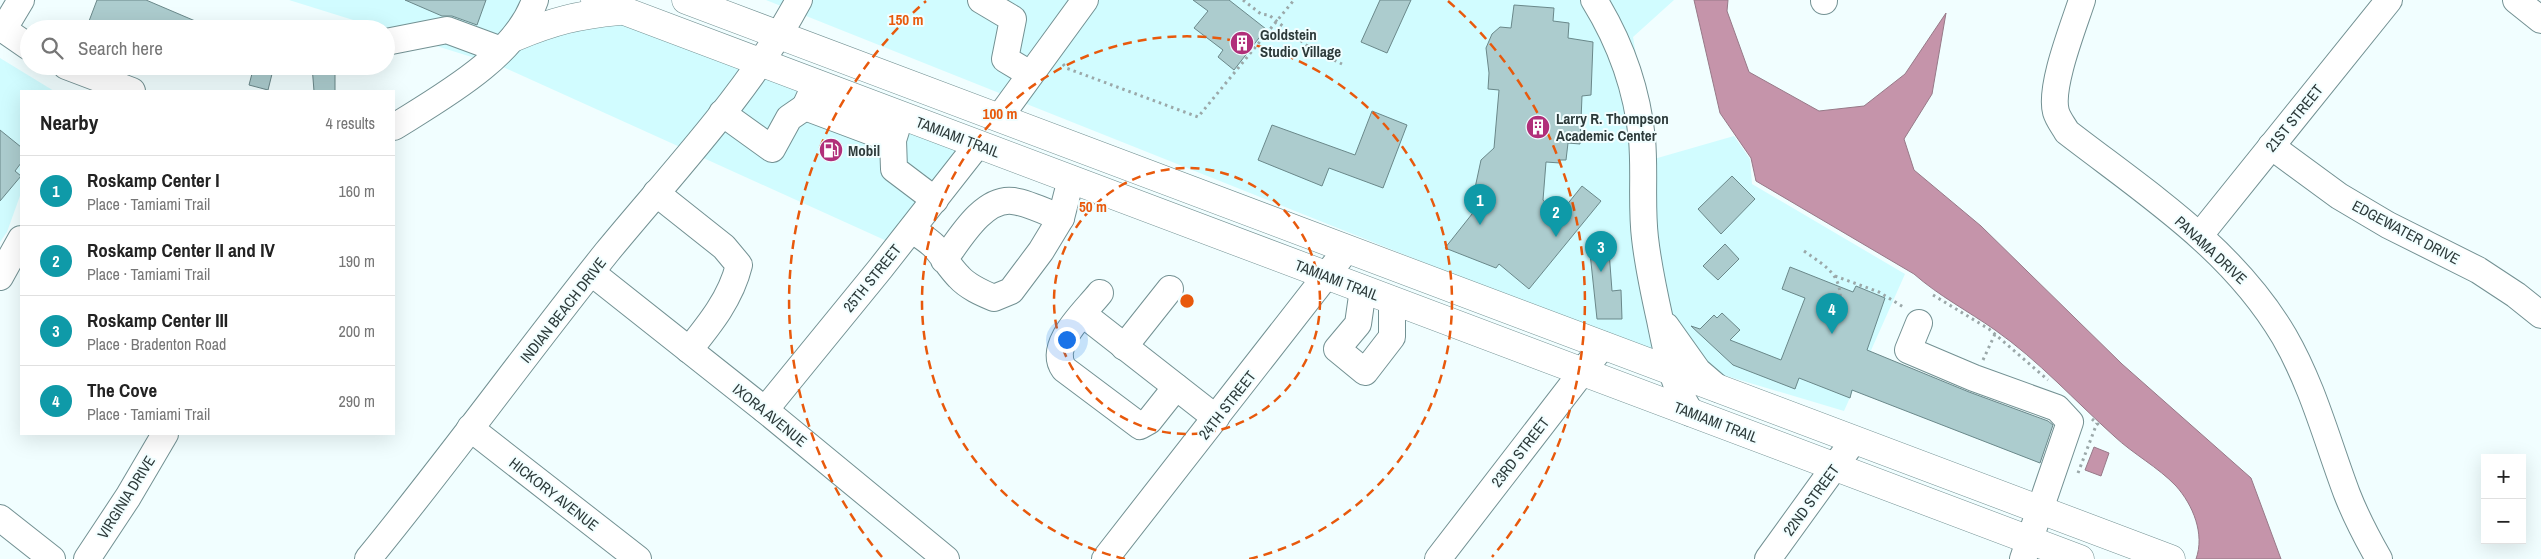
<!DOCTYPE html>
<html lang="en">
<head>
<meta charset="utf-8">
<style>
	body { margin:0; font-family:"Archivo Narrow",sans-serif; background:#f2f2f2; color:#222 }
	.controls { position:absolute; right:15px; bottom:15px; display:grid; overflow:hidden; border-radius:0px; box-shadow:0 5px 20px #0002 }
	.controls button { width:45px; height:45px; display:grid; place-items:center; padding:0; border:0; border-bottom:1px solid #e0e0e0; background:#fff; color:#222; font:25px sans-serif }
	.you { position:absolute; left:1066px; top:339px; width:18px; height:18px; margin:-12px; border:4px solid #fff; border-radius:50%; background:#1a73e8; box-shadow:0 0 0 8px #1a73e833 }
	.badge { display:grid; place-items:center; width:32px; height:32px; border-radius:50%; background:#b12f7a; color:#fff; font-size:16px; font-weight:700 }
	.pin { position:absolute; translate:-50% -41px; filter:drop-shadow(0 1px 2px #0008) }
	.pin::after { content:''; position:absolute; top:26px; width:18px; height:15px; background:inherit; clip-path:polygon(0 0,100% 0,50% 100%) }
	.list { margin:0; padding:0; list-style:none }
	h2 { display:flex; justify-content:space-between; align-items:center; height:65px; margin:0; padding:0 20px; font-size:21px }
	h2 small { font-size:16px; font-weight:400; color:#767676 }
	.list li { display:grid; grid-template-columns:32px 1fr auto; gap:15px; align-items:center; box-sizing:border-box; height:70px; padding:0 20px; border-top:1px solid #e0e0e0 }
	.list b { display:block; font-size:19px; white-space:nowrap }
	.list p { margin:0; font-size:16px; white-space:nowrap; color:#767676 }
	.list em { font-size:16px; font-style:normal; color:#767676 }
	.icon { flex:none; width:28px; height:28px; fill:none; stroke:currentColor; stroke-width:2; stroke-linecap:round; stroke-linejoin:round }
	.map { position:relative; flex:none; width:2541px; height:559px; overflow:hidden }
	.search { position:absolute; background:#fff; box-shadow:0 5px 20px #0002; left:20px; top:20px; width:375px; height:55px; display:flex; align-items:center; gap:12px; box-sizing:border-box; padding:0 18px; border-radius:28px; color:#767676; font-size:19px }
	.panel { position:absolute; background:#fff; box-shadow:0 5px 20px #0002; left:20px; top:90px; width:375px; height:345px; border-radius:0px }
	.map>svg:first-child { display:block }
	.built { fill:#d1fcff }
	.water { fill:#c594aa; stroke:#977988 }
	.building { fill:#acccce; stroke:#6a888a }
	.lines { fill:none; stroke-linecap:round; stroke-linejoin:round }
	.minor-casing { stroke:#739193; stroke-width:28 }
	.major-casing { stroke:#739193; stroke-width:29 }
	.path { stroke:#9ba8a9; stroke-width:3; stroke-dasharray:2.5 4; stroke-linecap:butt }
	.minor { stroke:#fff; stroke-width:26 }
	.major { stroke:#fff; stroke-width:28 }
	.ring { fill:none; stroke:#e8590c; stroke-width:2.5; stroke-dasharray:9 6 }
	.labels { text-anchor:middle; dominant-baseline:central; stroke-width:4; stroke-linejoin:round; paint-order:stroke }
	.poi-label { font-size:15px; font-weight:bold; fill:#2d3a3a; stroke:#f1feff; text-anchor:start }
	.street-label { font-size:15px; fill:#2d3a3a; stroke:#f1feff }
	.centre { fill:#e8590c; stroke:#f1feff; stroke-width:2.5 }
	.ring-label { font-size:15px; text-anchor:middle; font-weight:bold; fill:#e8590c; stroke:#f1feff; stroke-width:4; stroke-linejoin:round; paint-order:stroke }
</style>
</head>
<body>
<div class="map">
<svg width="2541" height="559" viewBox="0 0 2541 559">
	<rect width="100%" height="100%" fill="#f1feff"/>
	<!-- built -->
	<g class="built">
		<path d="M289,0h235l-16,29 -33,29z"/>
		<path d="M766,0h908l-41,37 21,122 80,-23 16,23 2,25 153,90 -61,137 -188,-56z"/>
		<path d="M622,21l122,45 -64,81 -177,-80 14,-18 43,-19z"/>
		<path d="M0,58l54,33h-33v102l-14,39 -7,10z"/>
		<path d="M763,74l199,74 -73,94 -190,-86z"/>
	</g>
	<!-- water -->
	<g class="water">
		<path d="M1694,0h34l-1,11 22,61 70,39 45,-5 41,-32 41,-61 -14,81 -28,45 10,31 67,56 141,138 129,114 30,81h-85c9,-25 -3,-54 -20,-73 -18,-19 -43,-32 -62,-50 -39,-35 -76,-76 -119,-106 -27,-19 -56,-34 -81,-56l-158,-93 -5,-23 -31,-45z"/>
		<path d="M2094,447l15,6 -8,23 -16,-6z"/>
	</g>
	<!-- building -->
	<g class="building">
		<path d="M97,0h49l68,29h-79l-21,-8 -3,8h-25z"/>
		<path d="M405,0h81l-9,25 -25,-9h-10z"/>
		<path d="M1193,0h36l37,29 -32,41 -16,-13 5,-7 -29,-22 14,-17z"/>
		<path d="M1380,0h31l-24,53 -26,-11z"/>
		<path d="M1514,5l40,3 -1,13 16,2 -1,15 25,4 -2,53 -9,1 -2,48 -12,-1 -2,17h-6v3l-14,-1 -3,38 14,17 25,-31 19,15 -72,88 -30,-25 -3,4 -51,-20 31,-39 -1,-21 6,-28 13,-12 5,-58 -11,-1 1,-16 -3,-25 6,-14 8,-7 11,1z"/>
		<path d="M254,66h20l-6,24 -19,-5z"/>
		<path d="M312,66h23v25h-21z"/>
		<path d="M1372,111l35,14 -24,63 -54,-20 -7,18 -64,-26 14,-35 83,30z"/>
		<path d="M0,130l21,17v16l-6,8 6,5 -21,25z"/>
		<path d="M1732,176l23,23 -34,35 -23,-25z"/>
		<path d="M1725,244l14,15 -21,21 -15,-14z"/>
		<path d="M1609,251l3,40 9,-1 1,29h-25l-7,-66z"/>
		<path d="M1790,267l63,25 3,-6 29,12 -18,52 102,42 79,29 5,4 -13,38 -188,-73 -2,8 -51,-20 -4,11 -62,-24 -42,-39 9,3 14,-14 3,3 5,-5 18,17 -10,10 51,20 24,-62 -23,-9z"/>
	</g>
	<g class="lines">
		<!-- minor casing -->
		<g class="minor-casing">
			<g id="minor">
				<path d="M981,0l32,19 -8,40 25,15"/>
				<path d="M1594,0c26,42 43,89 48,139 3,33 -1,66 3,99 3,27 9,55 15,82 7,34 12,64 31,93"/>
				<path d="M2082,0c-8,25 -33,87 -26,112 2,7 7,13 11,20 79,61 165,116 217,204 29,50 43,105 63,158 9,23 20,44 32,65"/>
				<path d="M2516,0l25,20"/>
				<path d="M1824,1v-1"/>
				<path d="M0,27l29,20"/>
				<path d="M3,30l18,-30"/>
				<path d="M386,42l61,-12 54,20"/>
				<path d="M66,66l66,25"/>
				<path d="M816,83l-11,24 88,33"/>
				<path d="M722,113l50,36 17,-31 16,-11"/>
				<path d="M999,118l86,-118"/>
				<path d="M898,124l-5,16 1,29 41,31"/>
				<path d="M394,127c48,-30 122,-71 141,-127"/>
				<path d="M2271,146l68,50 49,29 90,45 38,25 25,20"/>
				<path d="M656,193l68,54 15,18c-8,33 -29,59 -50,85"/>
				<path d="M1061,218l10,-39"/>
				<path d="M912,229c7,6 16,11 22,17 9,10 16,22 25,31 9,10 23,16 35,21l17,-7 30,-40 20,-33c-15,-6 -33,-15 -48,-17 -30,-4 -54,39 -69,59"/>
				<path d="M2200,235l189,-235"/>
				<path d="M592,273l173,137 181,149"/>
				<path d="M0,277l21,-38"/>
				<path d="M1363,289l-5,35 -21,25 28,23 27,-35v-37"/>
				<path d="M1100,293c-15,19 -53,52 -36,76l76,57 9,-5 27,-34"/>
				<path d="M1083,314l133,104"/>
				<path d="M1919,323l-11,27 66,28 83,30 13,14 -47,137"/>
				<path d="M1666,326l32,45 21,18"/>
				<path d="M1124,347l46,-58"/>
				<path d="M765,410l115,-141 98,-125"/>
				<path d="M470,428l168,131"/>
				<path d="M0,518l52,41"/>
				<path d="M87,559l41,-62 37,-63"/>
				<path d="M368,559c82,-100 158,-206 239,-307 65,-79 144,-162 192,-252"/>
				<path d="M1105,559l242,-310"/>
				<path d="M1438,559l165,-214"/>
				<path d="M1768,559l86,-119"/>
			</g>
		</g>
		<!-- major casing -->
		<g class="major-casing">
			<g id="major">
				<path d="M595,0l1485,559"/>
				<path d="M686,0l1485,559"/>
				<path d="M515,37c39,-16 62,-22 104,-26"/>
			</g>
		</g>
		<!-- path -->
		<g class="path">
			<path d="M1243,0l18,14 8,1 42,34 31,15"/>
			<path d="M1063,64l3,4 132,49 96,-117"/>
			<path d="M1804,251c24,17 39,24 36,56"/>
			<path d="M1835,276l44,16 26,16"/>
			<path d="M1933,295l56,34 59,51"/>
			<path d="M1983,360l12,-26"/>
			<path d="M2092,419l8,7"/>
			<path d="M2078,473l19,-50"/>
		</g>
		<!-- minor -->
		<use href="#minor" class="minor"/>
		<!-- major -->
		<use href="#major" class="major"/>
	</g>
	<!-- distance rings -->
	<g class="ring">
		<circle cx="1187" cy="301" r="133"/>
		<path d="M1125 559A265 265 0 1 1 1249 559"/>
		<path d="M882 557A398 398 0 0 1 926 1M1448 1A398 398 0 0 1 1492 557"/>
	</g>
	<!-- icons -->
	<defs>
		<g id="building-disc" transform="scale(1.25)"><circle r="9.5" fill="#b12f7a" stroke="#f1feff"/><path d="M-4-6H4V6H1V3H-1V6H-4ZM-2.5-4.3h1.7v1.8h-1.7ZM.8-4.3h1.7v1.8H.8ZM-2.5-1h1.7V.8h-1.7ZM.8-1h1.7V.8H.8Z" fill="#fff"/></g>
		<g id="fuel-disc" transform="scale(1.25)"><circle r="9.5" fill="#b12f7a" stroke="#f1feff"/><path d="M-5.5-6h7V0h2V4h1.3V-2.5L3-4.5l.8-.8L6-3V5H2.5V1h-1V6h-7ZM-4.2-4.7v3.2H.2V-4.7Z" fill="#fff"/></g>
	</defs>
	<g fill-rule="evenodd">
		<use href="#building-disc" x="1242" y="43"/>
		<use href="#building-disc" x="1538" y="127"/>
		<use href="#fuel-disc" x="831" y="150"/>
	</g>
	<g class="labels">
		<!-- poi labels -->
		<g class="poi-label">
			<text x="1260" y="34">Goldstein<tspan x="1260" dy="17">Studio Village</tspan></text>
			<text x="1556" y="118">Larry R. Thompson<tspan x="1556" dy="17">Academic Center</tspan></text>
			<text x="848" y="150">Mobil</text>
		</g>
		<!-- street labels -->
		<g class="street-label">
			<text transform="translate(2294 118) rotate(-51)">21ST STREET</text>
			<text transform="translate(958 137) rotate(21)">TAMIAMI TRAIL</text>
			<text transform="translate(2406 232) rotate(28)">EDGEWATER DRIVE</text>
			<text transform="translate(2211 250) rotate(43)">PANAMA DRIVE</text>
			<text transform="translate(872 278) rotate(-51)">25TH STREET</text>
			<text transform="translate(1337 280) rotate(21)">TAMIAMI TRAIL</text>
			<text transform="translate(563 310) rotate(-52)">INDIAN BEACH DRIVE</text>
			<text transform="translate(1227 405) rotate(-52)">24TH STREET</text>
			<text transform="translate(770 415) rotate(39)">IXORA AVENUE</text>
			<text transform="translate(1716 422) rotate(21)">TAMIAMI TRAIL</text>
			<text transform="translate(1520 452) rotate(-52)">23RD STREET</text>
			<text transform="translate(554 494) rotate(38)">HICKORY AVENUE</text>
			<text transform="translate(126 497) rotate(-58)">VIRGINIA DRIVE</text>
			<text transform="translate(1811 500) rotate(-54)">22ND STREET</text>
		</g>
	</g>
	<circle cx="1187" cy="301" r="8" class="centre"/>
	<g class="ring-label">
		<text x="906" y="25">150 m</text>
		<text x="1000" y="119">100 m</text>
		<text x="1093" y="212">50 m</text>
	</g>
</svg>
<div class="controls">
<button>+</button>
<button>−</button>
</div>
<div class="you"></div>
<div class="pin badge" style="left:1480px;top:225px;background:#0f9aa8">1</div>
<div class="pin badge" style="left:1556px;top:237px;background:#0f9aa8">2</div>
<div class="pin badge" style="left:1601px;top:272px;background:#0f9aa8">3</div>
<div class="pin badge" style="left:1832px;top:334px;background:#0f9aa8">4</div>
<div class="search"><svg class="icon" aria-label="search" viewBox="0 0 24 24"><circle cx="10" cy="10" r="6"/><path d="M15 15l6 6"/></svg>Search here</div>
<section class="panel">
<h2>Nearby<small>4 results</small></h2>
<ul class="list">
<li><span class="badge" style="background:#0f9aa8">1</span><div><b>Roskamp Center I</b><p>Place · Tamiami Trail</p></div><em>160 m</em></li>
<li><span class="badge" style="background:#0f9aa8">2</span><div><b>Roskamp Center II and IV</b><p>Place · Tamiami Trail</p></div><em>190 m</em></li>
<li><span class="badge" style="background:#0f9aa8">3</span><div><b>Roskamp Center III</b><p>Place · Bradenton Road</p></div><em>200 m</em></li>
<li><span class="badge" style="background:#0f9aa8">4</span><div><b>The Cove</b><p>Place · Tamiami Trail</p></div><em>290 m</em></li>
</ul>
</section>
</div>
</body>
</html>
